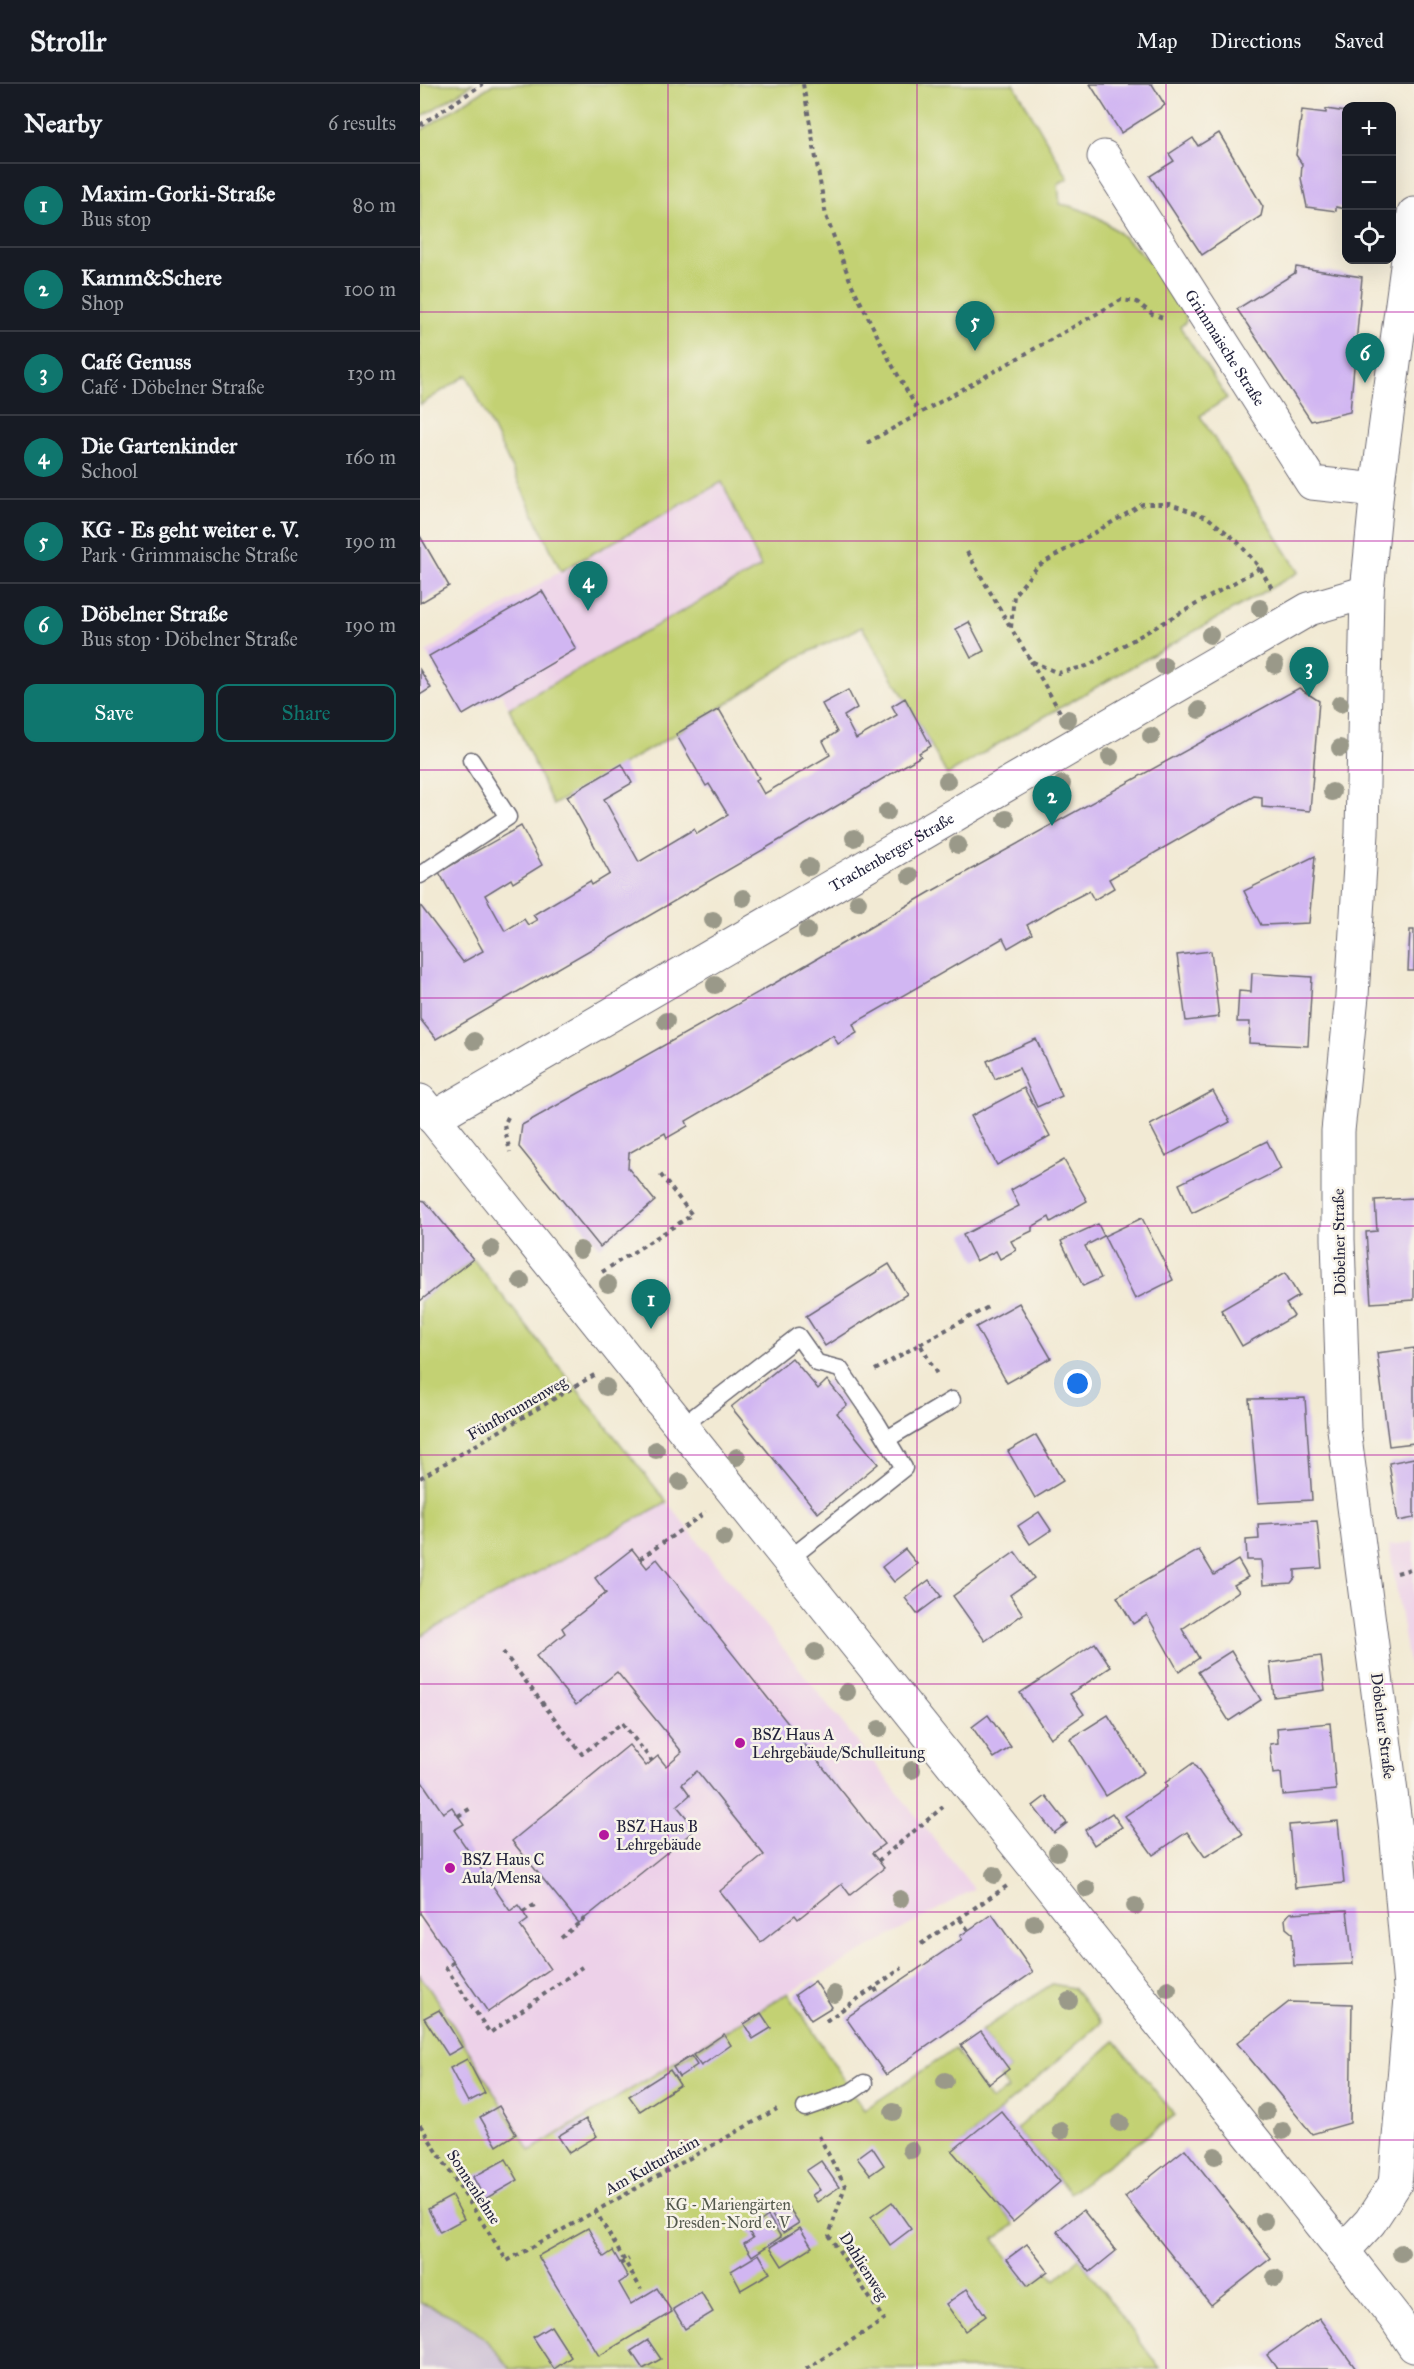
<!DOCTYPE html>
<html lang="en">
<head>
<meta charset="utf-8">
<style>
	body { margin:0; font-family:"IM FELL Great Primer",serif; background:#242831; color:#f1f3f6 }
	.controls { position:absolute; right:18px; top:18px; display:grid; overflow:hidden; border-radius:12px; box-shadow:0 6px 24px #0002 }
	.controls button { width:54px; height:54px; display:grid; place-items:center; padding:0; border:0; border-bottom:2px solid #363941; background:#171b24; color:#f1f3f6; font:30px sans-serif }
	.you { position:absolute; left:658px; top:1300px; width:21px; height:21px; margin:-15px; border:4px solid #fff; border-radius:50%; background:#1a73e8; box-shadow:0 0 0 9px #1a73e833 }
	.badge { display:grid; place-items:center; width:39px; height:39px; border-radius:50%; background:#0f766e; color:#fff; font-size:20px; font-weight:700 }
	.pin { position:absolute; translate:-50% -50px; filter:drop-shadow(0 2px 3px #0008) }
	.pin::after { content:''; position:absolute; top:32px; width:21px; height:18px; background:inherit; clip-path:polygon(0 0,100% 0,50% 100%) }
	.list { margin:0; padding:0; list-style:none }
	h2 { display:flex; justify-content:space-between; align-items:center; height:78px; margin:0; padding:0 24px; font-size:26px }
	h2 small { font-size:20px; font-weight:400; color:#9ea1a6 }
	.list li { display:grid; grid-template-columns:39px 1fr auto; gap:18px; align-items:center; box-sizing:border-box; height:84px; padding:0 24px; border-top:2px solid #363941 }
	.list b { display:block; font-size:22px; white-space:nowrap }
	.list p { margin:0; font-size:20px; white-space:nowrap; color:#9ea1a6 }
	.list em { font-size:20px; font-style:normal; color:#9ea1a6 }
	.actions { display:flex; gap:12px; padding:18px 24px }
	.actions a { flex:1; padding:14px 0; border:2px solid #0f766e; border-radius:12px; text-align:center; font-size:21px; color:#0f766e }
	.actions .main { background:#0f766e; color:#fff }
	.icon { flex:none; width:33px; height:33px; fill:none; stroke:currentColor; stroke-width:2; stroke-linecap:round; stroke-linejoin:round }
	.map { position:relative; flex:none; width:994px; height:2285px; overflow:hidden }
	header { display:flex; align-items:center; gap:36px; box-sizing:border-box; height:84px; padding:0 30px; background:#171b24; border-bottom:2px solid #363941 }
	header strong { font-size:28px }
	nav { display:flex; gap:33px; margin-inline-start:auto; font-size:21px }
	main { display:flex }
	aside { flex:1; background:#171b24 }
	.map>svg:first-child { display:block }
	.built { fill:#edd1e9 }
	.industrial { fill:#ccbfd4 }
	.green { fill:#c3d173; stroke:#727a57; stroke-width:1.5 }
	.building { fill:#d1b6f2 }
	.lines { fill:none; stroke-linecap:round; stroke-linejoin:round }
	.service-casing { stroke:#6b6871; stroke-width:19 }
	.minor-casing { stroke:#6b6871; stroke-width:35 }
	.tertiary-casing { stroke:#6b6871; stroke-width:35 }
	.path { stroke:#6b6871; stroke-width:4; stroke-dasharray:4.5 4.5; stroke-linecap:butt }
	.service { stroke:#fff; stroke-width:16 }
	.minor { stroke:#fff; stroke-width:33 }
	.tertiary { stroke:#fff; stroke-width:33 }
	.tree { fill:#9a9989 }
	.grid { fill:none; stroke:#b5179e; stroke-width:1.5; stroke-opacity:0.55 }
	.poi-dot { fill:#b5179e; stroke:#f7f3e8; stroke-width:2 }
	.labels { text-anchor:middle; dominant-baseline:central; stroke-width:5; stroke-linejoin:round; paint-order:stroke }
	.street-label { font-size:16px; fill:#22223b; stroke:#f7f3e8 }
	.poi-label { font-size:16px; fill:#22223b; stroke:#f7f3e8; text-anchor:start }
	.park-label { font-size:16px; fill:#52574c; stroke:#f7f3e8 }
</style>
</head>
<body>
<header>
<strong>Strollr</strong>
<nav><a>Map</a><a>Directions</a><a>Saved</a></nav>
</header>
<main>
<aside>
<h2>Nearby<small>6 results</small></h2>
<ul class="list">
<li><span class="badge">1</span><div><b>Maxim-Gorki-Straße</b><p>Bus stop</p></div><em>80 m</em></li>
<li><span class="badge">2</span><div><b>Kamm&amp;Schere</b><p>Shop</p></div><em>100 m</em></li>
<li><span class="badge">3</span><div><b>Café Genuss</b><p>Café · Döbelner Straße</p></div><em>130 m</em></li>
<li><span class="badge">4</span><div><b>Die Gartenkinder</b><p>School</p></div><em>160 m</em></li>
<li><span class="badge">5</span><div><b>KG - Es geht weiter e. V.</b><p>Park · Grimmaische Straße</p></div><em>190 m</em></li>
<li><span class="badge">6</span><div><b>Döbelner Straße</b><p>Bus stop · Döbelner Straße</p></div><em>190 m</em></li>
</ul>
<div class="actions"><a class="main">Save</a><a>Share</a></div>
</aside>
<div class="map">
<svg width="994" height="2285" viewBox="0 0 994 2285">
	<rect width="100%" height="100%" fill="#f7f3e8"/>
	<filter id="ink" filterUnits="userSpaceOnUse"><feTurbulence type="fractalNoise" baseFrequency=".0167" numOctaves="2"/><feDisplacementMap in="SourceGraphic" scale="12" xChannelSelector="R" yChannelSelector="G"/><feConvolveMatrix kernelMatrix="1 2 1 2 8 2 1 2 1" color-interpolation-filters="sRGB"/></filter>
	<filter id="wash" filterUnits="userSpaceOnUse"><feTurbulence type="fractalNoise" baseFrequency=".008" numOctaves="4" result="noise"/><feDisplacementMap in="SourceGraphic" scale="24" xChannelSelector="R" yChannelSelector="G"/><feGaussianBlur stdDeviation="1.35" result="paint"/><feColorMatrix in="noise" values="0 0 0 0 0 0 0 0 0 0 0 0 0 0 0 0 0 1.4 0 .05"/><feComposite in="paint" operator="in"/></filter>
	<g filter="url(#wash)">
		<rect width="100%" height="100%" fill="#f2ead4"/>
		<!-- built -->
		<g class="built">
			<path d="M302,397l40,87 -253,140 -8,-15 -38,22 -37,-63 135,-81z"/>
			<path d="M247,1418l307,387 -186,104 -258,158 -85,-139 -25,-37v-339z"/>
			<path d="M994,1458v151l-25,-148z"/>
		</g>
		<!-- industrial -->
		<path class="industrial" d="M0,2219l17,5 33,18 25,22 15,21h-90z"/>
		<!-- green -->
		<g class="green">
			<path d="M0,0h53l-53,34z"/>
			<path d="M73,0h521l54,94 -10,6 2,20c14,2 26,7 39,14 23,15 64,55 80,77 5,8 7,17 7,27l-6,5 47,71 -27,18 99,156 -273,155 -79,48 -42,-77 -43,-71 -64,30 -79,52 -166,96 -44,-97 252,-141 -39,-85 -161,89 -94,-196 -47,30v-274z"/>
			<path d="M53,1175l194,243 -247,134v-310l2,-2 -2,-3v-20z"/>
			<path d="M0,1891l25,37 85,139 258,-158 76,117 91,-61 36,51 17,-11 -9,-13 10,-7 -28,-38 71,-47 21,4 28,35 -148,128 60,71 1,3 -20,14 34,47 20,-15 7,9 24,-22 81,111h-650c-24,-35 -50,-53 -90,-66z"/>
			<path d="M695,1957l60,74 -105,78 -54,-64z"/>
		</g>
		<g id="blocks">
			<!-- building -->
			<g class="building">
				<path d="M670,0h62l13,21 -44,28z"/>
				<path d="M906,25l20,3v97l-10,-2v4l-29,-4 -6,-29 1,-14 -6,-9 6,-45 24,3z"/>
				<path d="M799,49l44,74 -2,9 -59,39 -52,-79 24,-15 -5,-7 24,-16 5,8z"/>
				<path d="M876,183l66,10 -12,135 -39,9 -74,-112 58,-36z"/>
				<path d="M0,452l29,50 -29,17z"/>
				<path d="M122,507l34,58 -113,66 -34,-59z"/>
				<path d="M549,538l15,29 -13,7 -15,-29z"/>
				<path d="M0,586l11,18 -11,7z"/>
				<path d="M879,604l20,13 -9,110 -48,-4v-10l-8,-1 -145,83 5,9 -20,12 -5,-9 -33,17 -29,17 5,9 -24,14 -5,-10 -150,86 4,9 -19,11 -5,-9 -147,86 2,5 -21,12 -2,-5 -36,20 -1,15 27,33 -55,46 -81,-100 3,-22 253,-142 157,-92z"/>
				<path d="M428,606l9,18 -13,8 12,23 41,-24 -5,-9 13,-8 26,48 -12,7 2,3 -143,85 -342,198 -16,-20v-114l43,57 20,-11 -44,-79 82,-46 21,39 -29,18 -2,-4 -26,16 20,36 19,-12 4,6 9,-5 -4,-5 57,-34 2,4 18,-11 -43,-78 55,-32 10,19 -28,16 35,63 55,-33 3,5 31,-19 -19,-31 -3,2 -30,-52 43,-25 40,69 -3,2 8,14 66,-39 -7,-14 14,-9 -15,-28z"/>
				<path d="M895,772l-6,67 -48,2 -17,-34z"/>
				<path d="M990,846h4v41h-6z"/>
				<path d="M791,867l8,66 -33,4 -9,-66z"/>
				<path d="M832,889l60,4 -4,69 -59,-3 1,-21h-13l2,-31 12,1z"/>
				<path d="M616,955l26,57 -25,11 -18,-39 -24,11 -8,-18z"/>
				<path d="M604,1004l26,48 -53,29 -26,-49z"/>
				<path d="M793,1007l17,31 -64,34 -16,-31z"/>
				<path d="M847,1057l14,28 -89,44 -13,-29z"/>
				<path d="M644,1076l23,41 -36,21 -2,-5 -17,10v4l-21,10 5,9 -16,9 -4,-8 -20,10 -13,-26 56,-29 -8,-16z"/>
				<path d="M994,1114v102l-43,3 -5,-71 11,-1 -2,-31z"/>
				<path d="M0,1116l5,1 48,58 -53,42z"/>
				<path d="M722,1134l31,62 -38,19 -31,-63z"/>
				<path d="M678,1140l6,12 -19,10 16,32 -18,8 -22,-45z"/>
				<path d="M469,1180l18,30 -82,52 -19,-30z"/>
				<path d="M865,1189l14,23 -13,8 8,12 -52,30 -21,-36z"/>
				<path d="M599,1219l32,55 -44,25 -31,-56z"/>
				<path d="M994,1264v95l-25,3 -12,-93z"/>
				<path d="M372,1274l26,31 9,-9 20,25 -10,8 41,51 -60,49 -87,-106z"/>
				<path d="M885,1314l7,102 -54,3 -9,-104z"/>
				<path d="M616,1351l27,46 -28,17 -27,-47z"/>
				<path d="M994,1374v60l-16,3 -9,-58z"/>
				<path d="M619,1428l12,18 -21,14 -12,-18z"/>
				<path d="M897,1437l5,47 -27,2v8l-4,5 -28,2 -2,-25h-14l-1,-20 13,-1 -1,-15z"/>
				<path d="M212,1465l15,19 10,-9 227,285 -12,9 12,15 -34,27 -8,-11 -44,35 -3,-4 -34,27 -41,-51 44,-36 -67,-84 -15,13 8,11 -13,11 19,23 -117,94 -67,-82 117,-96 17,21 12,-10 8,10 16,-14 -65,-80 -41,33 -40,-49 29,-23 -3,-5 44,-35 -11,-15z"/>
				<path d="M485,1465l12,15 -23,18 -12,-15z"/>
				<path d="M779,1466l15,25 24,-15 10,17 -14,8 5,6 -57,38 17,29 -20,14 -32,-57 -14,9 -16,-27z"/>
				<path d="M595,1468l19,26 -24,17 13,19 -38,27 -32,-45z"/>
				<path d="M509,1496l12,16 -24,18 -12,-16z"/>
				<path d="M675,1559l16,24 -41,27 14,20 -34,24 -30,-45z"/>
				<path d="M811,1567l30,49 -32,21 -31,-49z"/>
				<path d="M901,1572l4,34 -51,7 -4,-34z"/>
				<path d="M568,1631l23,32 -17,11 -22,-31z"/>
				<path d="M688,1631l36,57 -38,24 -36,-57z"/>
				<path d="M910,1639l6,67 -53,5 -2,-22 -8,1 -3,-30 8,-1 -1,-15z"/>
				<path d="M773,1679l50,71 -38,23 -18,-25 -34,23 -28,-39 42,-29 -2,-4z"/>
				<path d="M0,1695l23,34 9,-6 6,9 6,8 -10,6 56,81 8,-6 5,7 5,8 -8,6 30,43 -62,43 -68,-99z"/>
				<path d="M626,1712l21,27 -13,10 -21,-27z"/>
				<path d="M692,1729l10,14 -28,18 -9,-15z"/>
				<path d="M918,1737l6,62 -49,5 -6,-63z"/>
				<path d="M927,1826l6,54 -59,2 -2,-33 -6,-5 -1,-9 5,-6z"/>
				<path d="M572,1830l41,58 -147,103 -40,-57 116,-79 -2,-3z"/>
				<path d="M395,1897l17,26 -21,13 -16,-25z"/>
				<path d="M869,1918l63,2 -2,119 -38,11 -75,-91z"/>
				<path d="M19,1926l23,37 -14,8 -24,-37z"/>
				<path d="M341,1929l10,15 -18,11 -9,-15z"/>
				<path d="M561,1947l28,38 -20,15 -28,-39z"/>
				<path d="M304,1950l7,11 -30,21 -8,-11z"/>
				<path d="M271,1972l6,9 -18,12 -6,-10z"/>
				<path d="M47,1975l18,34 -17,9 -18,-34z"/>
				<path d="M250,1986l10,15 -40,26 -11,-15z"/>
				<path d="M79,2022l17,28 -19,12 -17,-29z"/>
				<path d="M581,2027l59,71 -47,40 -61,-71z"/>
				<path d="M166,2035l11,17 -28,17 -11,-17z"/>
				<path d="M452,2063l12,18 -14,10 -13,-17z"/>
				<path d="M765,2065l86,109 -60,47 -86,-108z"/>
				<path d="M86,2075l12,21 -33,19 -12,-22z"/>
				<path d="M401,2077l18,26 -22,15 -5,-7 8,-5 -14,-19z"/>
				<path d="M32,2112l12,23 -24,13 -12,-23z"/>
				<path d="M472,2118l19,27 -21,16 -19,-28z"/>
				<path d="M366,2119l13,20 -16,10 -13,-21z"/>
				<path d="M663,2126l33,41 -26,21 -33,-41z"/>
				<path d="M348,2132l13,21 -29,19 -8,-12 9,-6 -5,-8z"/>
				<path d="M168,2144l16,29 9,-6 15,26 -9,6 12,21 26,-16 15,24 -73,44 -61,-100z"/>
				<path d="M380,2144l12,19 -30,19 -12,-19z"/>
				<path d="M607,2160l21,27 -20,15 -21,-27z"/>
				<path d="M339,2170l11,19 -29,17 -10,-19z"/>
				<path d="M547,2205l19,27 -21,15 -19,-27z"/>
				<path d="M281,2208l12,20 -28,17 -12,-20z"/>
				<path d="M899,2234l37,51h-79l-10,-14z"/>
				<path d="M131,2242l20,31 -17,12 -21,-32z"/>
				<path d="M228,2256l13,19 -18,10 -12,-18z"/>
			</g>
		</g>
	</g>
	<g filter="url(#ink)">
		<use href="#blocks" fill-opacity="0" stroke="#6b6871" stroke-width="1.5"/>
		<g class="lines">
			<!-- service casing -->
			<g class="service-casing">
				<g id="service">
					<path d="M0,791l88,-58 -37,-57"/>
					<path d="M261,1343l117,-91 19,27 23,6 37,54 27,45 -116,92"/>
					<path d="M467,1355l65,-39"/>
					<path d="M385,2024l46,-16 13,-9"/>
				</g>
			</g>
			<!-- minor casing -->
			<g class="minor-casing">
				<g id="minor">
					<path id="s1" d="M684,73l208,326 65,7"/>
					<path id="s2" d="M13,1034l876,-509 58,-17"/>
					<path d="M923,2167l27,-29 25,-38 16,-186 -15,-167 -52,-402 -6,-190v-108l14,-135 10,-163 5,-241 10,-102 37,-276"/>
				</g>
			</g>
			<!-- tertiary casing -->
			<g class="tertiary-casing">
				<path id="tertiary" d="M0,1017l923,1150 53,68 18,27"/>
			</g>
			<!-- path -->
			<g class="path">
				<path d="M383,0l23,132 25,67 40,80 28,49"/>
				<path d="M0,41l63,-41"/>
				<path d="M447,359l254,-143 16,2 15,12 11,4"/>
				<path d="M547,468l44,76"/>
				<path d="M840,484l-173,98 -29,7 -27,-12 -20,-33 3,-33 24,-29 105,-62h27l37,13 30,24 23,27 13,22"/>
				<path d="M611,577l29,51"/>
				<path d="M88,1033l-4,8 6,27"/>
				<path d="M182,1188l90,-57 -32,-41"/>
				<path d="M500,1260l70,-38"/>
				<path d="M455,1286l45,-26 18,32"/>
				<path d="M0,1394l176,-104"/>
				<path d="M220,1475l66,-47"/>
				<path d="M977,1489l17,-5"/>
				<path d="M83,1568l79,102 40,-31 30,38"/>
				<path d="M38,1732l13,-8"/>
				<path d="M458,1777l65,-54"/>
				<path d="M103,1828l13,-8"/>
				<path d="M540,1835l8,11"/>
				<path d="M141,1854l24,-20"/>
				<path d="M501,1860l86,-58"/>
				<path d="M34,1878l-8,6 44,65 92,-66"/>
				<path d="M455,1904l4,8"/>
				<path d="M406,1937l76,-53"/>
				<path d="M0,2041l87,136 270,-152"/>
				<path d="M175,2126l46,79"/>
				<path d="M200,2180l9,-5"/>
				<path d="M386,2285l78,-49 -55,-85 16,-49 -28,-54"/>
			</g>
			<!-- service -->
			<use href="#service" class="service"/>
			<!-- minor -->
			<use href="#minor" class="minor"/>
			<!-- tertiary -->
			<use href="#tertiary" class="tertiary"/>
		</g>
		<!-- trees -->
		<g class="tree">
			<circle cx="840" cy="524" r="9"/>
			<circle cx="790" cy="551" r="9"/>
			<circle cx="855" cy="581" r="9"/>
			<circle cx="744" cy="582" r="9"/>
			<circle cx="920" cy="620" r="9"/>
			<circle cx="779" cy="626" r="9"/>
			<circle cx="648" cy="635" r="9"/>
			<circle cx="731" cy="652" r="9"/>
			<circle cx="920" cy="664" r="9"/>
			<circle cx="690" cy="673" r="9"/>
			<circle cx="527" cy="697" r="9"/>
			<circle cx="642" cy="700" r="9"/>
			<circle cx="912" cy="708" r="9"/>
			<circle cx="467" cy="728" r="9"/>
			<circle cx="586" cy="735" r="9"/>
			<circle cx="434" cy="754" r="9"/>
			<circle cx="538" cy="761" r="9"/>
			<circle cx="389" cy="783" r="9"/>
			<circle cx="490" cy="792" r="9"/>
			<circle cx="323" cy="814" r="9"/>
			<circle cx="438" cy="818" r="9"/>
			<circle cx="293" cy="836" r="9"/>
			<circle cx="387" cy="847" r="9"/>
			<circle cx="295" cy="901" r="9"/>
			<circle cx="246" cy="937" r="9"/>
			<circle cx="54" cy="957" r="9"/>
			<circle cx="71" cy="1165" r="9"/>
			<circle cx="160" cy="1166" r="9"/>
			<circle cx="101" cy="1197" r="9"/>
			<circle cx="188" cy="1200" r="9"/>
			<circle cx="186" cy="1303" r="9"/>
			<circle cx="236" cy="1366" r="9"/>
			<circle cx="317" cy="1373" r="9"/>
			<circle cx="260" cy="1398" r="9"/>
			<circle cx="304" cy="1454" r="9"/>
			<circle cx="395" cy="1568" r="9"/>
			<circle cx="427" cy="1608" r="9"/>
			<circle cx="459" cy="1645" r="9"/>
			<circle cx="492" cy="1686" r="9"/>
			<circle cx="637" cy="1768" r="9"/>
			<circle cx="574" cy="1791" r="9"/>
			<circle cx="667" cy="1805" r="9"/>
			<circle cx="480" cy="1815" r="9"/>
			<circle cx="715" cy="1822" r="9"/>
			<circle cx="614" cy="1839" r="9"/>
			<circle cx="748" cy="1905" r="9"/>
			<circle cx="414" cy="1910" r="9"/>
			<circle cx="649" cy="1917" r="9"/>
			<circle cx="525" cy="1997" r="9"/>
			<circle cx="473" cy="2028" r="9"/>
			<circle cx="846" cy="2028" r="9"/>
			<circle cx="700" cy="2039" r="9"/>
			<circle cx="641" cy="2047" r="9"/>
			<circle cx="863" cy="2047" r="9"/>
			<circle cx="491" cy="2066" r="9"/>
			<circle cx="795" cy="2072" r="9"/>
			<circle cx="844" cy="2137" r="9"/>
			<circle cx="981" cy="2169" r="9"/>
			<circle cx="855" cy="2194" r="9"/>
		</g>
	</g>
	<!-- grid -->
	<path class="grid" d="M248,0v2285M497,0v2285M746,0v2285M0,228h994M0,457h994M0,686h994M0,914h994M0,1142h994M0,1371h994M0,1600h994M0,1828h994M0,2056h994"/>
	<!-- markers -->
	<g class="poi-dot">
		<circle cx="320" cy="1659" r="6"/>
		<circle cx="184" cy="1751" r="6"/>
		<circle cx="30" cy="1784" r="6"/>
	</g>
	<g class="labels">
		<!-- street labels -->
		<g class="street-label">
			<text stroke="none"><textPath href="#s1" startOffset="226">Grimmaische Straße</textPath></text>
			<text stroke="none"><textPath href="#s2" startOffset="530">Trachenberger Straße</textPath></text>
			<text transform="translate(919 1158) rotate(-91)">Döbelner Straße</text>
			<text transform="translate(97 1324) rotate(-30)">Fünfbrunnenweg</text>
			<text transform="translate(963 1642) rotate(83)">Döbelner Straße</text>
			<text transform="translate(232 2081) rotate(-29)">Am Kulturheim</text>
			<text transform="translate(54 2103) rotate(57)">Sonnenlehne</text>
			<text transform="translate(444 2182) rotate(58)">Dahlienweg</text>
		</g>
		<!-- poi labels -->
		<g class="poi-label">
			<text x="332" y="1650">BSZ Haus A<tspan x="332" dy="18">Lehrgebäude/Schulleitung</tspan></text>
			<text x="196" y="1742">BSZ Haus B<tspan x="196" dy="18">Lehrgebäude</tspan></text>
			<text x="42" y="1775">BSZ Haus C<tspan x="42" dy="18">Aula/Mensa</tspan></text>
		</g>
		<!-- park labels -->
		<g class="park-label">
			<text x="308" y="2120">KG - Mariengärten<tspan x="308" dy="18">Dresden-Nord e. V</tspan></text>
		</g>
	</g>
</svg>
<div class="controls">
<button>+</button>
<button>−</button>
<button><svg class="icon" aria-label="locate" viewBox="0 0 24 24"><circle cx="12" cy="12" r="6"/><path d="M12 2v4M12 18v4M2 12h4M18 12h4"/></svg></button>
</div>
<div class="you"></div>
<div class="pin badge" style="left:231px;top:1245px">1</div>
<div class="pin badge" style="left:632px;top:742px">2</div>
<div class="pin badge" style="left:889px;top:613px">3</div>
<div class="pin badge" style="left:168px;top:527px">4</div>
<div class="pin badge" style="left:555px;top:267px">5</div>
<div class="pin badge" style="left:945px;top:299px">6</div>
</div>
</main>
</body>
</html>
